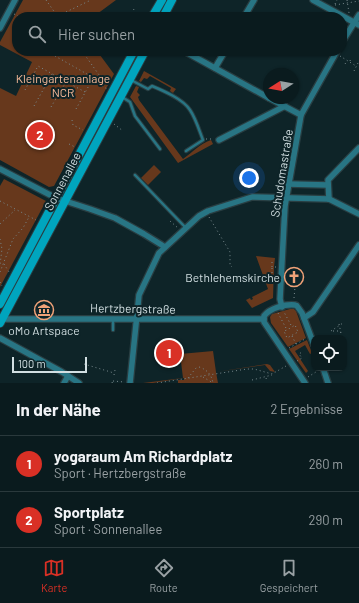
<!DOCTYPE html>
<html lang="de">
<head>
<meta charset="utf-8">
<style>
	body { margin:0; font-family:Barlow,sans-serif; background:#132427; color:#f1f3f6 }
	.controls { position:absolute; right:12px; bottom:12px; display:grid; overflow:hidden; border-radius:8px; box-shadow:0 1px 3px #0004 }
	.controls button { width:36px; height:36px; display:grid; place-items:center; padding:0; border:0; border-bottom:1px solid #2a393c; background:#0a1b1e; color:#f1f3f6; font:20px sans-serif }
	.compass { position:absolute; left:263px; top:68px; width:36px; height:36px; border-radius:50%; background:#0a1b1e; box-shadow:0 1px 3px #0004; rotate:259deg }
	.scale { position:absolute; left:12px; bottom:10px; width:75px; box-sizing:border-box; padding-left:4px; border:2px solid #d2dfe2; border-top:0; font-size:11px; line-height:14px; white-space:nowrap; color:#d2dfe2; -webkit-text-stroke:3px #0e2428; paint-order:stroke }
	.you { position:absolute; left:249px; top:178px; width:14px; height:14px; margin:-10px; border:3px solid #fff; border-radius:50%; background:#1a73e8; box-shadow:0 0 0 6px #1a73e833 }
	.badge { display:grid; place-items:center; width:26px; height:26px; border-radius:50%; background:#d93025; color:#fff; font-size:13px; font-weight:700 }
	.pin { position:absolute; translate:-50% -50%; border:2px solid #fff; box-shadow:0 1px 4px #0006 }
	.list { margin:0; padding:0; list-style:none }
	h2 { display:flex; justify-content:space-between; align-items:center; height:52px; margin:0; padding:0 16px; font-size:17px }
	h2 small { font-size:13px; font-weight:400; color:#99a1a4 }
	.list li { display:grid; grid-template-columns:26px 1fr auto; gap:12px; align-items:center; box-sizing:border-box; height:56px; padding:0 16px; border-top:1px solid #2a393c }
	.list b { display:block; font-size:15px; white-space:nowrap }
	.list p { margin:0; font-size:13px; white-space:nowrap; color:#99a1a4 }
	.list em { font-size:13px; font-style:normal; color:#99a1a4 }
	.icon { flex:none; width:22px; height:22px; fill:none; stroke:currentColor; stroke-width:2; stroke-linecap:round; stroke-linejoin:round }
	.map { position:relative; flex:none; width:359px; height:383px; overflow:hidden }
	.search { position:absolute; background:#0a1b1e; box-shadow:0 1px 3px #0004; left:12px; right:12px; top:12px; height:44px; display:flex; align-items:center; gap:10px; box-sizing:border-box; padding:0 14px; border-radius:16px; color:#99a1a4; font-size:15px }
	.sheet { height:164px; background:#0a1b1e }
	nav { display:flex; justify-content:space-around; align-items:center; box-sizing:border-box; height:56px; border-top:1px solid #2a393c; background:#0a1b1e; font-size:11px; color:#99a1a4 }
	nav a { display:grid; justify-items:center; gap:2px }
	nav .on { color:#d93025 }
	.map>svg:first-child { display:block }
	.green { fill:#67381c }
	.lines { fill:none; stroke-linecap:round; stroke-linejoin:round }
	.lane-casing { stroke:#293e42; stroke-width:4.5 }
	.street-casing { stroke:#293e42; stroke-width:8 }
	.secondary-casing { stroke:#293e42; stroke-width:10 }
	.path { stroke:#798a8e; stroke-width:1; stroke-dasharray:1 3; stroke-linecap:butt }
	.lane { stroke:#287584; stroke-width:2.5 }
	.street { stroke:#287584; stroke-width:5.5 }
	.secondary { stroke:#00a5be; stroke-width:8 }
	.labels { text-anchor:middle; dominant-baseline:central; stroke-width:4; stroke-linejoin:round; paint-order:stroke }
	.park-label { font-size:12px; fill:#f9bb9a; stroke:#0e2428 }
	.street-label { font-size:12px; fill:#d2dfe2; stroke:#0e2428 }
	.poi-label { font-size:12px; fill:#d2dfe2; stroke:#0e2428; text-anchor:end }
</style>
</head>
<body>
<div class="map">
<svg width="359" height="383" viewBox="0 0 359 383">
	<rect width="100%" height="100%" fill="#0e2428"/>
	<!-- green -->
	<g class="green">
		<path d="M23,0h93l-23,17h-76v34h80l17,23 -60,112 -5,1 -49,-27v-72l16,8 16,-34 -32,-17v-3z"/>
		<path d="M137,51h4l-73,138 -2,-1 62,-117h-1l11,-18z"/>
		<path d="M144,71l32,18 -3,4 -3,-2 1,-3 -21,-12 -3,3 -3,-1 -3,4 -2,-1z"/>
		<path d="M136,86l3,1 -2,5 3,3 -2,2 1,3 44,59c10,-7 16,-15 28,-19l2,4 -35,19 -48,-66z"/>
		<path d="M154,165l7,7 -13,13 -7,-7z"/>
		<path d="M4,179l42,22 -46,86v-101z"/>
		<path d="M256,256l19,2 -1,9 -1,31 -21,10 -6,-8 4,-2 1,2 2,-1 -1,-2 16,-8z"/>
		<path d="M290,309h4l2,2 10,27 -18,9 -17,-24 -1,-6 2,-3z"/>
		<path d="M307,340l5,13 -2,1 -5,-9 -10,6 13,20 -2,2 -17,-24z"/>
		<path d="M213,351l3,21 51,-8 3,1 5,7 -5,-1 -5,-6 -49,7 2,11h-40v-3h6v-2l-31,5h-10l40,-5 -3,-24z"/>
	</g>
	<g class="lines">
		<!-- lane casing -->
		<g class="lane-casing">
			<g id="lane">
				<path d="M131,80l17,9 4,-3c12,5 31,13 38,24 6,9 9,20 13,30l-17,11"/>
				<path d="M122,97l8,5 5,14 25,33"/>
				<path d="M135,175l51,53"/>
				<path d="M113,330v-12"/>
			</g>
		</g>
		<!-- street casing -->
		<g class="street-casing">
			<g id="street">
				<path d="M313,0l46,25"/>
				<path d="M244,17l10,-17"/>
				<path d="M0,28l15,-28"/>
				<path d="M342,42l17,-27"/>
				<path d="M184,51l85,47"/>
				<path d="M215,68l10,-17"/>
				<path d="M269,98l32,17"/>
				<path d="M219,140l66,-34"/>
				<path d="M0,169l56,29 34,11 25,9 29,16 21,13"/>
				<path d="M288,184l40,1"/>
				<path d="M329,199l-1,-19 31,-32"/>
				<path d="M295,305c-10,-1 -25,3 -31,11v6l41,61"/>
				<path d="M297,306l5,7 12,32"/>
				<path d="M282,307l-2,-8 5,-93 15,-85 1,-6 36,-64"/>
				<path d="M304,318l9,-6 46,-67"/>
				<path d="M2,319h262"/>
				<path d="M0,338l62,34 17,11"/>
				<path d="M323,368l5,15"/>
				<path d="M64,383l4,-7"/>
				<path d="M130,383l9,-88 20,-42 40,-37 9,-5 44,-14 77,2 30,15"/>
			</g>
		</g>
		<!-- secondary casing -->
		<g class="secondary-casing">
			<g id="secondary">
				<path d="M152,17l10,-17"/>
				<path d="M163,17l9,-17"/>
				<path d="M0,304l134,-253"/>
				<path d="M0,323l145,-272"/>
			</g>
		</g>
		<!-- path -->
		<g class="path">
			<path d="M46,0l12,17"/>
			<path d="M347,0l2,13"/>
			<path d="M335,4l2,-4"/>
			<path d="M335,5l24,-4"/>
			<path d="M14,14l6,3"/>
			<path d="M60,17l6,-5 25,-12"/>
			<path d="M130,17l4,-8"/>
			<path d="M31,51l2,4 5,-4"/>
			<path d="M82,51l25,35"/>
			<path d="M152,51h1"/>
			<path d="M55,56l32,18 5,5 15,10"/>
			<path d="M110,56l2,-5"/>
			<path d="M340,56l16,10"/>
			<path d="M350,61l1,-3"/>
			<path d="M345,64l2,-3"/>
			<path d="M354,71l5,-10"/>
			<path d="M25,90l13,-24 47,26"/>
			<path d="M34,106l18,-32"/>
			<path d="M51,107l15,-25"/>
			<path d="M76,109l16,-29"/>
			<path d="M72,120l1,5 10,5"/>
			<path d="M114,124l9,7"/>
			<path d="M206,139h7"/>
			<path d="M69,144l6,3"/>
			<path d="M0,201l36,19"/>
			<path d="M209,217l21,35v13l2,2"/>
			<path d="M170,221l8,7"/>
			<path d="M0,224l15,-14"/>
			<path d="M0,239l2,10 -2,16"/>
			<path d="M272,262v5h4"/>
			<path d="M4,264l5,8"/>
			<path d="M0,272l13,-33 10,-11 6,-11"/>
			<path d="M272,273v-6"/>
			<path d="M0,282l2,4"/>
			<path d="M294,298l1,-11"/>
			<path d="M162,309v4"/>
			<path d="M278,313l9,17 -3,1 3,7 11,-6 -3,-7 -3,2 -8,-15"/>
			<path d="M339,324l2,9"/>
			<path d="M289,328l2,3"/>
			<path d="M331,331l12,-8"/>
			<path d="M333,331h6l2,2"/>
			<path d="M292,336l4,8"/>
			<path d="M289,348l16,-9"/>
			<path d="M297,361l5,-3 -3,-4 3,-2"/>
			<path d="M84,364l30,9"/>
			<path d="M114,375l1,-5h1"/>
			<path d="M203,377l10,6"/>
			<path d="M308,377l11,-7"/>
			<path d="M188,378l8,-10 4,-1c8,4 11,7 13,16"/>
			<path d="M266,378l1,3"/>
			<path d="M252,380l20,-5"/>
			<path d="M113,381l11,1"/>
			<path d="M112,383l1,-3"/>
			<path d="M157,383l90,-14h7l18,5 14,-8"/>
		</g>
		<!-- lane -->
		<use href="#lane" class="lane"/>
		<!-- street -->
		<use href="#street" class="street"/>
		<!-- secondary -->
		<use href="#secondary" class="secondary"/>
	</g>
	<!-- icons -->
	<defs>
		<g id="church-ring" transform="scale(1)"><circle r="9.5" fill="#0e2428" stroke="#f0a278" stroke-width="1.5"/><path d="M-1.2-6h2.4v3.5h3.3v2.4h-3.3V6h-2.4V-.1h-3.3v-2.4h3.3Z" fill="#f0a278"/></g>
		<g id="museum-ring" transform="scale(1)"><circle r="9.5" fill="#0e2428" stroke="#f0a278" stroke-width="1.5"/><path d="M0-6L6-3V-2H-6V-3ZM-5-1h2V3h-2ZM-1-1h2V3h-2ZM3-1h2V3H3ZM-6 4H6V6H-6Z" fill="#f0a278"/></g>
	</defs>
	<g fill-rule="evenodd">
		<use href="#church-ring" x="294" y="277"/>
		<use href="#museum-ring" x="44" y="310"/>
	</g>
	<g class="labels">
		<!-- park labels -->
		<g class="park-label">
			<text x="63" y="78">Kleingartenanlage<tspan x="63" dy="14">NCR</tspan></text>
		</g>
		<!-- street labels -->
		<g class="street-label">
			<text transform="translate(281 173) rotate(-81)">Schudomastraße</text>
			<text transform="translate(62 181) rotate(-62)">Sonnenallee</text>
			<text transform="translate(133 308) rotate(1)">Hertzbergstraße</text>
		</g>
		<!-- poi labels -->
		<g class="poi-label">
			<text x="280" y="277">Bethlehemskirche</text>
			<text x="44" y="330" text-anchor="middle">oMo Artspace</text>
		</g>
	</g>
</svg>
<div class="controls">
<button><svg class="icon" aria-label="locate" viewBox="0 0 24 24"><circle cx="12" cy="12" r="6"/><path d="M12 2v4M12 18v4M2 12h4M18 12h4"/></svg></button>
</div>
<svg class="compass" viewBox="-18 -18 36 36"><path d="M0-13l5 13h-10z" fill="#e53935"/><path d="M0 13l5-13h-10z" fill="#99a1a4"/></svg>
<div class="scale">100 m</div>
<div class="you"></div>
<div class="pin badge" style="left:169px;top:353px">1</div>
<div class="pin badge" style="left:40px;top:135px">2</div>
<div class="search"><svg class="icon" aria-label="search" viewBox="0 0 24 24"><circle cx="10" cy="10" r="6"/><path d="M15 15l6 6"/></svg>Hier suchen</div>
</div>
<section class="sheet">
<h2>In der Nähe<small>2 Ergebnisse</small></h2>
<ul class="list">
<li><span class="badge">1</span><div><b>yogaraum Am Richardplatz</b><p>Sport · Hertzbergstraße</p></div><em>260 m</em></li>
<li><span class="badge">2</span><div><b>Sportplatz</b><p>Sport · Sonnenallee</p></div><em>290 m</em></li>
</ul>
</section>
<nav>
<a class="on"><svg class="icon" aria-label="map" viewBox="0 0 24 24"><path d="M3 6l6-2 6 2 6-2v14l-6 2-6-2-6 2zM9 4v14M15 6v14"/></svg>Karte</a>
<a><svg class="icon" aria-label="directions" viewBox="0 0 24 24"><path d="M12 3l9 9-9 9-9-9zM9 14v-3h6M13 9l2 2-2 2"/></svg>Route</a>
<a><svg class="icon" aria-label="saved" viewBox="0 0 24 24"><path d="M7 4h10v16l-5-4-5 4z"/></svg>Gespeichert</a>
</nav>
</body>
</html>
